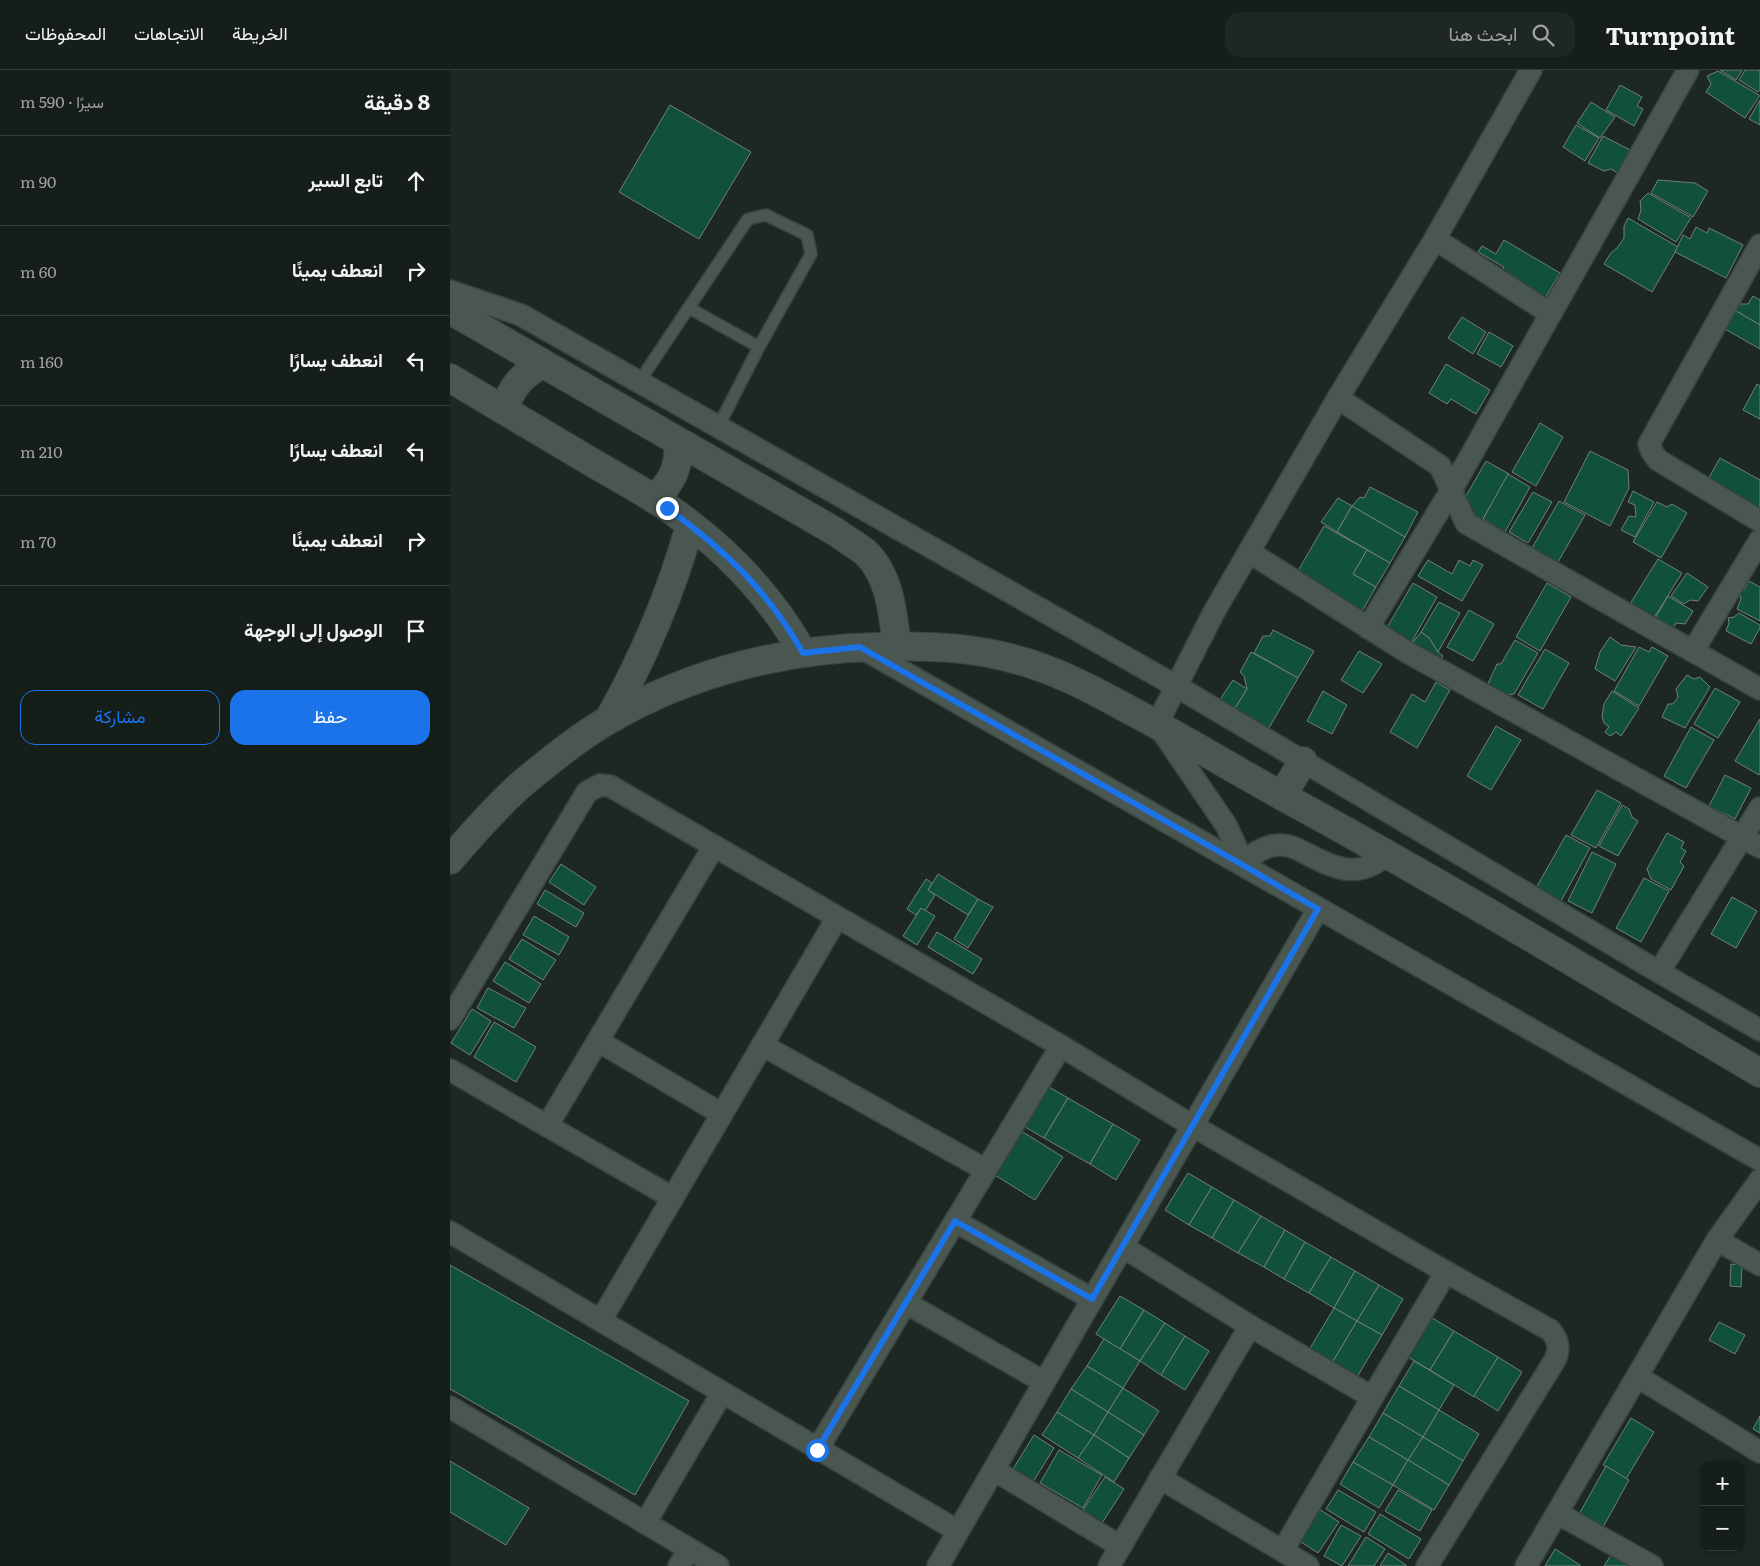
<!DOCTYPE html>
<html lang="ar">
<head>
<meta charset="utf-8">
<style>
	body { margin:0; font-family:Literata,Vazirmatn,serif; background:#1f2723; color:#f1f3f6; direction:rtl }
	.controls { position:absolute; right:15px; bottom:15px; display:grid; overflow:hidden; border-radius:10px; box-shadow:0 2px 8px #0003 }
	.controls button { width:45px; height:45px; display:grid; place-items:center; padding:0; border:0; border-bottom:1px solid #353c39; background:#161e1a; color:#f1f3f6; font:25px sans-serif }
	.stop { position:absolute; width:15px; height:15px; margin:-11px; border:4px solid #1a73e8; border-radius:50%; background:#fff }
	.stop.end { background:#1a73e8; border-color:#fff; box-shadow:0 1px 5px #0008 }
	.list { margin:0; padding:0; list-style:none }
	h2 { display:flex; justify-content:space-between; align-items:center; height:65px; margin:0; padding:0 20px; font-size:21px }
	h2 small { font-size:16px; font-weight:400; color:#9ea2a2 }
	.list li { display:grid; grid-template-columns:32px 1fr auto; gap:15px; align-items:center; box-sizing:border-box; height:90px; padding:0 20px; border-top:1px solid #353c39 }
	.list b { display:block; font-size:19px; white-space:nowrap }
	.list em { font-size:16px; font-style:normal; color:#9ea2a2 }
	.actions { display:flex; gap:10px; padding:15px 20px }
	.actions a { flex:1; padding:11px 0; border:1px solid #1a73e8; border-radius:15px; text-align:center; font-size:18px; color:#1a73e8 }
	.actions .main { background:#1a73e8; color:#fff }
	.icon { flex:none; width:28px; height:28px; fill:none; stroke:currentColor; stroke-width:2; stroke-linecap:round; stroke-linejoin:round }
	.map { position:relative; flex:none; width:1310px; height:1496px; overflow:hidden; direction:ltr }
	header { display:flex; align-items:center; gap:30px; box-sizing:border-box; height:70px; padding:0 25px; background:#161e1a; border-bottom:1px solid #353c39 }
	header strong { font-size:24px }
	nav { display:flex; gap:28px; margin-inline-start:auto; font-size:18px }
	.search { width:350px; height:45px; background:#1f2723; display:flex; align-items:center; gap:12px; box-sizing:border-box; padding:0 18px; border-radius:15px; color:#9ea2a2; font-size:19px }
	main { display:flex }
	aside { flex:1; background:#161e1a }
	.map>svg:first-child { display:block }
	.building { fill:#10503c; stroke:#727f79 }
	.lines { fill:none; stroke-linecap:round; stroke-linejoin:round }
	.lane-casing { stroke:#38423e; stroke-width:14 }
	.street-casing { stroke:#38423e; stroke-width:24 }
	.secondary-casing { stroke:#38423e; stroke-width:30 }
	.lane { stroke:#4a5751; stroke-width:11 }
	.street { stroke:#4a5751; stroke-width:21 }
	.secondary { stroke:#4a5751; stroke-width:28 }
	.route { stroke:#1a73e8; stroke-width:6 }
</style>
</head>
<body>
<header>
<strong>Turnpoint</strong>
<div class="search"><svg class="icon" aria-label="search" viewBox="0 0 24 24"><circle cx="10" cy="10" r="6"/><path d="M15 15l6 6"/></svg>ابحث هنا</div>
<nav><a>الخريطة</a><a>الاتجاهات</a><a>المحفوظات</a></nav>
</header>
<main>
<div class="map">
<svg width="1310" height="1496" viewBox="0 0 1310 1496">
	<rect width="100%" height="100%" fill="#1d2823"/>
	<!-- building -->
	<g class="building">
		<path d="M1270,0h22l-6,10z"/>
		<path d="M1295,0h15v20l-2,2 -19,-12z"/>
		<path d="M1268,1l41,24v2l-14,21 -39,-26 5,-8 -4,-8z"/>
		<path d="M1170,15l22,12 -5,9 6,3 -9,17 -28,-16z"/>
		<path d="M1310,30v25l-11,-6z"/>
		<path d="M1141,32l24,15 -15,21 -23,-15z"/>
		<path d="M220,35l81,47 -52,87 -80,-47z"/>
		<path d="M1126,55l23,13 -14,23 -22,-14z"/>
		<path d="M1153,66l27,14 -7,13 -2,12 -10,-6 -7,2 -16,-8z"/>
		<path d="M1208,110l37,3 13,8 -15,26 -42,-24z"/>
		<path d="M1198,123l43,25 -15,24 -38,-23 3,-9 -1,-9z"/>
		<path d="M1178,148l50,29 -26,45 -48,-28 6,-10 8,-7 6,-9v-12z"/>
		<path d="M1246,157l11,6 2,-5 34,17 -17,33 -51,-26 8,-17 7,4z"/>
		<path d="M1054,170l56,33 -18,30 -45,-26 7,-10 -26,-15 4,-6 14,8z"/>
		<path d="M1303,226l7,4v25l-24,-14 3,-7h9z"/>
		<path d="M1286,241l24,14v24l-35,-20z"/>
		<path d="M1012,247l24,15 -13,22 -25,-16z"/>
		<path d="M1039,262l24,14 -12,21 -24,-13z"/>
		<path d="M996,294l44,26 -14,24 -25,-15 -4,5 -18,-11z"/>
		<path d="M1307,314l3,2v33l-17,-9z"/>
		<path d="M1090,353l23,14 -27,49 -24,-14z"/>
		<path d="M1140,381l38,19 1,18 -19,38 -46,-24z"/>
		<path d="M1270,388l40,22v25l-4,6 -50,-28z"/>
		<path d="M1036,391l23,13 -29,50 -11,-6 4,-8 -11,-7z"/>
		<path d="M1058,404l22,13 -25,45 -22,-13z"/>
		<path d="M920,417l48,25 -13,25 -53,-31 8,-9 4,1z"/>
		<path d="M1183,421l21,11 -19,35 -14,-7 8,-14 7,1 -1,-12 -7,-3z"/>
		<path d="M1083,422l19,10 -24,41 -19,-11z"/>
		<path d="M888,428l14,8 -15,26 -16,-10z"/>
		<path d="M1109,431l26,14 -27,47 -26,-14z"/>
		<path d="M1207,432l10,5 5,-3 15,9 -26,45 -28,-16z"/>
		<path d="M902,436l53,31 -15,26 -53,-31z"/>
		<path d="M874,456l43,24 -14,24 23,13 -15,26 -66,-37z"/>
		<path d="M917,480l23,13 -14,24 -23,-13z"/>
		<path d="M1208,489l24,14 -28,45 -24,-14z"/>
		<path d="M978,490l24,14 7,-14 11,6 3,-6 10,5 -21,36 -44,-25z"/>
		<path d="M1237,503l21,14 -10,14 -8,-1 -6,4 -13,-8z"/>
		<path d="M1299,511l11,6v34l-23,-12 4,-10 -2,-8 5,-1z"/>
		<path d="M963,513l24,14 -27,48 -25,-14z"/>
		<path d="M1097,513l24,14 -31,54 -24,-14z"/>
		<path d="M1218,526l25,15 -8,13 -9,-1 -5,10 -18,-11z"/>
		<path d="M989,532l21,11 -22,39 -9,-14 -8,-6z"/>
		<path d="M1019,540l25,14 -21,37 -26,-14z"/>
		<path d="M1289,543l21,12v3l-9,16 -25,-13 3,-8 -1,-5 6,-1z"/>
		<path d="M823,560l41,21 -16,27 -44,-25 9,-17h7z"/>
		<path d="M971,562l8,6 9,14 5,4 -9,10 -25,-19z"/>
		<path d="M1160,567l11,8 15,2 -21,34 -20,-12 5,-17z"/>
		<path d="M1065,570l23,13 -24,41 -9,1 -18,-9 10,-22h4z"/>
		<path d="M1189,577l10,5 3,-5 16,9 -29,50 -25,-15z"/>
		<path d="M1095,579l24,14 -26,46 -25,-14z"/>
		<path d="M909,581l23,13 -19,29 -22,-13z"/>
		<path d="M801,582l47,26 -32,55 -34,-20 15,-24 -3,-13 -4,-4z"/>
		<path d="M1237,605l7,4 6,-2 10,10 -25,41 -23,-11 6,-13h5l5,-7 -2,-8z"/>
		<path d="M783,610l14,9 -15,24 -15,-9z"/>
		<path d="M986,612l14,8 -33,58 -27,-16 22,-38 13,8z"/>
		<path d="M1265,618l25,14 -22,36 -24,-14z"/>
		<path d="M873,621l24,14 -15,29 -25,-13z"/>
		<path d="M1162,621l27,17 -18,28 -5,-4 -6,4 -5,-4 4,-5 -5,-4 -2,-7 2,-12z"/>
		<path d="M1310,649v54l-1,2 -24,-14z"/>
		<path d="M1046,656l25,14 -30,50 -24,-14z"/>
		<path d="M1241,657l23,13 -28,48 -22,-12z"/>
		<path d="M1275,705l26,13 -16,31 -26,-13z"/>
		<path d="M1147,720l24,13 -25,45 -25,-13z"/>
		<path d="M1172,735l7,4 3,8 6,4 -20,35 -19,-10z"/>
		<path d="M1217,763l17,9 -3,6 5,3 -6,11 4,4 -13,24 -20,-11 -4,-10z"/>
		<path d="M1116,765l24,13 -29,53 -25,-13z"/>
		<path d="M1142,782l24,12 -24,49 -24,-12z"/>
		<path d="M111,794l35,23 -12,18 -35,-23z"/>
		<path d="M488,804l40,25 -10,16 -40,-25z"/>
		<path d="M1194,808l25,13 -28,51 -25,-14z"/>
		<path d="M476,809l6,4 -4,7 7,5 -10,16 -4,-3 -5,7 -9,-6z"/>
		<path d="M95,820l39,23 -8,14 -39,-23z"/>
		<path d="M1282,827l25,14 -21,37 -25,-14z"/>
		<path d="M528,829l15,8 -25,41 -14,-9z"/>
		<path d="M471,838l14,8 -18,29 -14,-9z"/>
		<path d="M84,846l35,21 -10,18 -36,-20z"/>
		<path d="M487,862l45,27 -9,15 -45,-27z"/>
		<path d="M72,869l34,21 -13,20 -34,-21z"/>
		<path d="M55,892l36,22 -12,19 -36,-22z"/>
		<path d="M38,918l38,20 -12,20 -37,-20z"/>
		<path d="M22,939l19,12 -21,34 -19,-12z"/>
		<path d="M44,952l42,25 -20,35 -42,-25z"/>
		<path d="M594,1014l24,14 -24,40 -24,-14z"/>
		<path d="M618,1028l45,26 -23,40 -46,-26z"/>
		<path d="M663,1054l27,16 -24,40 -26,-16z"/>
		<path d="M568,1059l45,28 -28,43 -45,-28z"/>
		<path d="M738,1103l24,14 -23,38 -24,-15z"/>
		<path d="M762,1117l22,13 -22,38 -23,-13z"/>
		<path d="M784,1130l27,16 -23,37 -26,-15z"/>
		<path d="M811,1146l24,14 -21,37 -26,-14z"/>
		<path d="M835,1160l20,12 -21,37 -20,-12z"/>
		<path d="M855,1172l26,15 -22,36 -25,-14z"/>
		<path d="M881,1187l24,14 -21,37 -25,-15z"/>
		<path d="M1281,1194l11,1 -1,22 -11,-1z"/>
		<path d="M0,1195l239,136 -54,94 -185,-106z"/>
		<path d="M905,1201l24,14 -22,36 -23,-13z"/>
		<path d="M929,1215l24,14 -21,36 -25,-14z"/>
		<path d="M670,1226l24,14 -24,39 -24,-15z"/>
		<path d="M884,1238l23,13 -25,42 -23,-13z"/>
		<path d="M694,1240l21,13 -25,38 -20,-12z"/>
		<path d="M982,1248l22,13 -24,39 -22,-13z"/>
		<path d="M907,1251l25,14 -25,42 -25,-14z"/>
		<path d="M1269,1252l26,13 -10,19 -26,-14z"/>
		<path d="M715,1253l20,13 -24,39 -21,-14z"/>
		<path d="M1004,1261l44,26 -24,40 -44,-27z"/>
		<path d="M735,1266l24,15 -24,39 -24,-15z"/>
		<path d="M654,1269l36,22 -17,27 -36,-22z"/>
		<path d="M1048,1287l24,15 -24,39 -24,-15z"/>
		<path d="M964,1291l40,24 -15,25 -40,-24z"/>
		<path d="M637,1296l36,22 -15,24 -37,-23z"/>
		<path d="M949,1316l40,24 -16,27 -40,-24z"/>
		<path d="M673,1318l36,23 -15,24 -36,-23z"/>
		<path d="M621,1319l37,23 -14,23 -37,-23z"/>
		<path d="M989,1340l40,24 -16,27 -40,-24z"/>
		<path d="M607,1342l37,23 -16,23 -36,-23z"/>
		<path d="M658,1342l36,23 -15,23 -35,-23z"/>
		<path d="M933,1343l40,24 -15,23 -39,-23z"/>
		<path d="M1310,1346v17l-7,-4z"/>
		<path d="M1181,1348l23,14 -28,47 -23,-14z"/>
		<path d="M584,1365l20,13 -21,34 -20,-13z"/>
		<path d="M644,1365l35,23 -15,24 -36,-24z"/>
		<path d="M919,1367l39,23 -15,25 -40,-23z"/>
		<path d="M973,1367l40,24 -14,24 -41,-25z"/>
		<path d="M609,1380l43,25 -19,33 -43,-25z"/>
		<path d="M958,1390l41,25 -15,25 -41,-25z"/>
		<path d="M0,1391l79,47 -23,37 -56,-33z"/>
		<path d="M903,1392l40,23 -14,23 -39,-24z"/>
		<path d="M1156,1396l23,14 -27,49 -24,-13z"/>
		<path d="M655,1407l19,12 -22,34 -19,-13z"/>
		<path d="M888,1420l38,22 -12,20 -38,-23z"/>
		<path d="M948,1420l34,20 -12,21 -35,-20z"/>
		<path d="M869,1439l20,13 -21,31 -20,-13z"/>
		<path d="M930,1444l41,25 -12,20 -41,-25z"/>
		<path d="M891,1455l20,11 -19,30 -18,-10z"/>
		<path d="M916,1467l19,12 -11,17h-26z"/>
		<path d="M1105,1479l25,16v1h-35z"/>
		<path d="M938,1483l18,12v1h-26z"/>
		<path d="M1161,1485l19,11h-26z"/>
	</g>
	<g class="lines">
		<!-- lane casing -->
		<g class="lane-casing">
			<g id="lane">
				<path d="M239,238l70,39"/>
				<path d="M189,312l109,-163 18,-4 41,20 4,19 -52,93 -41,80"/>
			</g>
		</g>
		<!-- street casing -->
		<g class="street-casing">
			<g id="street">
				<path d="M985,169l116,75"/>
				<path d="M1310,175l-111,199 3,8 6,8 102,61"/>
				<path d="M0,221l71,24 655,371 483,286 101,58"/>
				<path d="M888,328l102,68 26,57 294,166"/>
				<path d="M799,482l158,100 353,195"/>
				<path d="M918,558l84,-139 236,-419"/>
				<path d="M410,577l900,513"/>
				<path d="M1243,581l67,-111"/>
				<path d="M938,784c-29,25 -50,16 -81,0 -7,-4 -16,-9 -25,-9 -16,-1 -30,9 -41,19l-4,-15 -11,-24 -69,-101 57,-112 124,-214 97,-159 96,-169"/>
				<path d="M1209,902l101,-164"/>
				<path d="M0,949l137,-227 13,-7 10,1 451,260 132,80 253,146 104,58c9,10 10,19 5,30l-128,206"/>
				<path d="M148,971l124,73"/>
				<path d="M312,975l224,125"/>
				<path d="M0,1000l223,128"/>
				<path d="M97,1056l167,-280"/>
				<path d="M505,1151l137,78"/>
				<path d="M0,1162l508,299"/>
				<path d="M1267,1170l43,25"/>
				<path d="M673,1177l127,79 122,71"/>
				<path d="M456,1233l138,79"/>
				<path d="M151,1250l236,-402"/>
				<path d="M1188,1307l122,75"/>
				<path d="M0,1337l268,159"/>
				<path d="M367,1380l244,-404"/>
				<path d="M544,1400l126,76"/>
				<path d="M710,1408l148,88"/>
				<path d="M1107,1443l95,53"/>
				<path d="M195,1453l77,-130"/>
				<path d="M833,1480l163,-278"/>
				<path d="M229,1496l10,-17"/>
				<path d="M488,1496l380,-657"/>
				<path d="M659,1496l141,-240"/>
				<path d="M1076,1496l191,-326 43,-60"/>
			</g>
		</g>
		<!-- secondary casing -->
		<g class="secondary-casing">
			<g id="secondary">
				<path d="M0,240l386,222c9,7 20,13 29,20 25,23 28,62 32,94"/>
				<path d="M0,308c44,26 89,53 133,79 28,17 58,32 85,51 55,38 102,86 135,145"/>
				<path d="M54,340c7,-22 18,-36 39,-46"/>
				<path d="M204,429c18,-16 26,-33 24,-57"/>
				<path d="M159,649c35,-62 62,-126 81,-194"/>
				<path d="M832,726l21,-35"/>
				<path d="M0,790c21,-25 43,-49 66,-71 9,-8 19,-16 29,-24 21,-17 43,-34 67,-47 80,-46 172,-69 264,-71 54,-2 103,0 155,17 34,11 64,27 95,44 57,30 112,64 169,95 157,86 311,179 465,270"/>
			</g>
		</g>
		<!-- lane -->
		<use href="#lane" class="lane"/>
		<!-- street -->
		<use href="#street" class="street"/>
		<!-- secondary -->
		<use href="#secondary" class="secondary"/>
	</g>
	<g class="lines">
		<!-- route -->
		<path class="route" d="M217,438c57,41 101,83 136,145l57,-6 381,217 77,45 -226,390 -137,-78 -138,229"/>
	</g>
</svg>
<div class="controls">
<button>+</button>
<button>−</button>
</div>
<div class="stop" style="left:367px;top:1380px"></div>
<div class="stop end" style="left:217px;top:438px"></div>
</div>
<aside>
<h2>8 دقيقة<small>سيرًا · 590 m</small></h2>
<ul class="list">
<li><svg class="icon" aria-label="ahead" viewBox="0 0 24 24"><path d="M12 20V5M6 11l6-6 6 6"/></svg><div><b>تابع السير</b></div><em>90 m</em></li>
<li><svg class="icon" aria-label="right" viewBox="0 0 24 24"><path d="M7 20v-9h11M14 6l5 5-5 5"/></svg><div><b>انعطف يمينًا</b></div><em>60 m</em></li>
<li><svg class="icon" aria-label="left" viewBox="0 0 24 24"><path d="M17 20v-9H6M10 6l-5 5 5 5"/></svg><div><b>انعطف يسارًا</b></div><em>160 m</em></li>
<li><svg class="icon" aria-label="left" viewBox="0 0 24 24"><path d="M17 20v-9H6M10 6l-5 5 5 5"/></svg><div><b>انعطف يسارًا</b></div><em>210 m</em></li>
<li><svg class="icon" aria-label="right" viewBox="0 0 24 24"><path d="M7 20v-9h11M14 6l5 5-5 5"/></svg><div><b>انعطف يمينًا</b></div><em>70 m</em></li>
<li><svg class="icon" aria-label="arrive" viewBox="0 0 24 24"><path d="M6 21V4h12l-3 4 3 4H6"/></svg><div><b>الوصول إلى الوجهة</b></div></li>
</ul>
<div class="actions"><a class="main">حفظ</a><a>مشاركة</a></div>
</aside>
</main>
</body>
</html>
